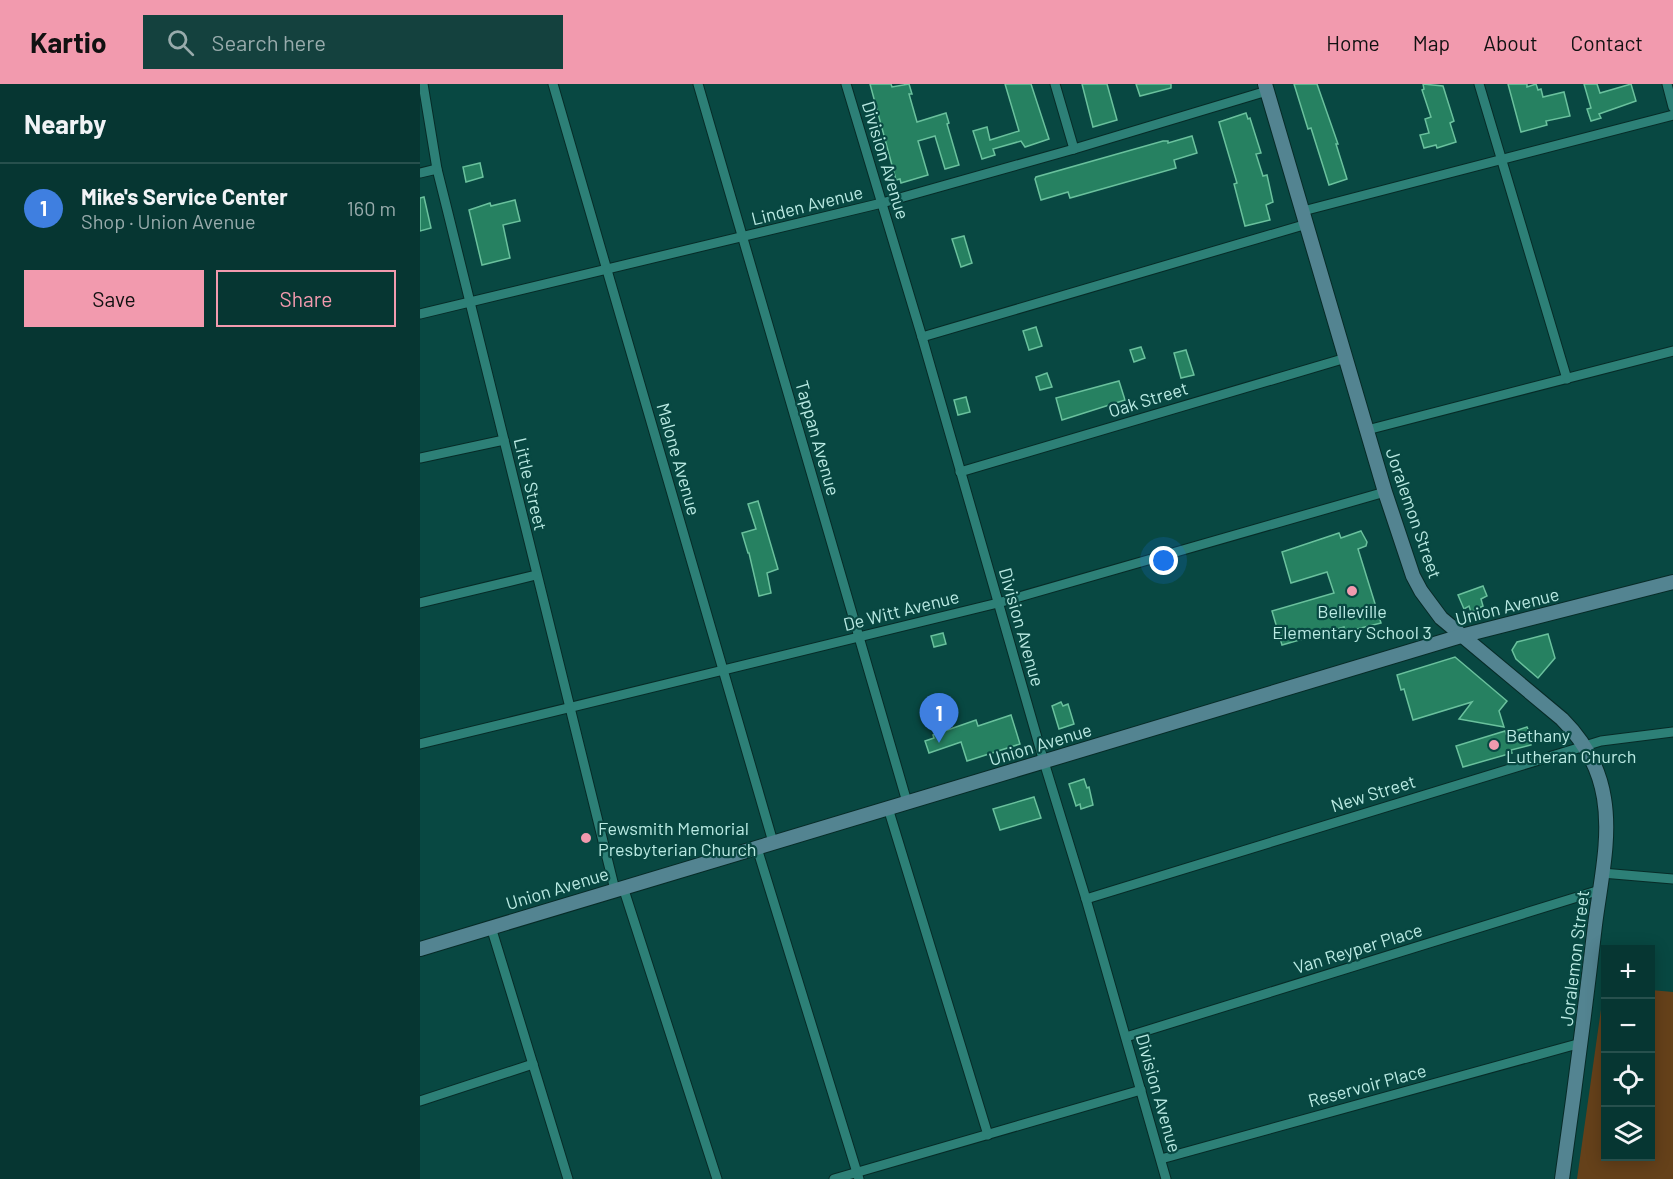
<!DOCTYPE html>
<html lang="en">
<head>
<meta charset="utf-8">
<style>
	body { margin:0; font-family:Barlow,sans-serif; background:#14413e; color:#f1f3f6 }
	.controls { position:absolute; right:18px; bottom:18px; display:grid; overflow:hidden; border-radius:0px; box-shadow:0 3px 15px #0003 }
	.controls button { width:54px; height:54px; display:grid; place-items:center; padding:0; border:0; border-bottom:2px solid #27504d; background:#063632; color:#f1f3f6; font:30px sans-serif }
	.you { position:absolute; left:744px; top:477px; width:21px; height:21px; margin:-15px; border:4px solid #fff; border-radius:50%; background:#1a73e8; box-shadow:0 0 0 9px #1a73e833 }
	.badge { display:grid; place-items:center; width:39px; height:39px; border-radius:50%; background:#f29aae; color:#fff; font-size:20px; font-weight:700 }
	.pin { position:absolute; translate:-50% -50px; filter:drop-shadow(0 2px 3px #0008) }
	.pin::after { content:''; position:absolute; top:32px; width:21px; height:18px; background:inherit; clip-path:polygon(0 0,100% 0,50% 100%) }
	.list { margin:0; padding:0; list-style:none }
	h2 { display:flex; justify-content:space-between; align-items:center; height:78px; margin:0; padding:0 24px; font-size:26px }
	h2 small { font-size:20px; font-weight:400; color:#98abac }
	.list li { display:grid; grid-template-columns:39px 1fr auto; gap:18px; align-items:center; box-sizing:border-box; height:90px; padding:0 24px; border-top:2px solid #27504d }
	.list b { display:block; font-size:22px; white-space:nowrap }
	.list p { margin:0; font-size:20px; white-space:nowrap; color:#98abac }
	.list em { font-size:20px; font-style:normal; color:#98abac }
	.actions { display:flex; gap:12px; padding:18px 24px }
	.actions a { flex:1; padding:14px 0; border:2px solid #f29aae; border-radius:0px; text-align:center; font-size:21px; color:#f29aae }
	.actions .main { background:#f29aae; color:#111 }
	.icon { flex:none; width:33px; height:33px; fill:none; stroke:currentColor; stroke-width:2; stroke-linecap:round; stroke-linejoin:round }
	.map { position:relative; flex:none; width:1253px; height:1095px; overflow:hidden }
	header { display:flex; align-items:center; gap:36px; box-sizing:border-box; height:84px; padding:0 30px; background:#f29aae; color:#111 }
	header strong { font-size:28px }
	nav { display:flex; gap:33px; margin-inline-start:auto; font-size:21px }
	.search { width:420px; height:54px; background:#14413e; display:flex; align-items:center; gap:15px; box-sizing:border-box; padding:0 21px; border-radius:0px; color:#98abac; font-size:22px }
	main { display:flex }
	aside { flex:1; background:#063632 }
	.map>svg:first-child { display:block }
	.green { fill:#65411a }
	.building { fill:#268161; stroke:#6ac19d; stroke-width:1.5 }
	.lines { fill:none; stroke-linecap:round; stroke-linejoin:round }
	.street-casing { stroke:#072b27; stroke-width:11 }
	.secondary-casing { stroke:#072b27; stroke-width:16 }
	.street { stroke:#2d8077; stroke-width:9 }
	.secondary { stroke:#538491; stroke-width:14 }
	.poi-dot { fill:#f29aae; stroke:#084842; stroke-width:2 }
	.labels { text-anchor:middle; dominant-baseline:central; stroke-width:4.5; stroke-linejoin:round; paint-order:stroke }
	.street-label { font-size:18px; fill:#baeae3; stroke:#084842 }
	.poi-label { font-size:18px; fill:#baeae3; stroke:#084842; text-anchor:start }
</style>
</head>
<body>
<header>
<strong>Kartio</strong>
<div class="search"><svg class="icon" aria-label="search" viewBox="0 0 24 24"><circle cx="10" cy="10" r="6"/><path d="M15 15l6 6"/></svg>Search here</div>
<nav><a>Home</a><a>Map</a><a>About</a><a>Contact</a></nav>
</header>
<main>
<aside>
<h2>Nearby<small></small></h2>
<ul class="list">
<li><span class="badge" style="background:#3f7fe0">1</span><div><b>Mike's Service Center</b><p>Shop · Union Avenue</p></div><em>160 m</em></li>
</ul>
<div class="actions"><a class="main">Save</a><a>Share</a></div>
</aside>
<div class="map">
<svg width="1253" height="1095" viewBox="0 0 1253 1095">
	<rect width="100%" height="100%" fill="#084842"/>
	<!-- green -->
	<path class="green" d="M1184,904l2,168h44l1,-166 22,2v187h-96z"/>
	<!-- building -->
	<g class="building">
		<path d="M450,0h21l1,3 17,-3 3,10h-3l8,28 29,-9 3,10 -2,1 12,41 -14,4 -10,-33 -17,5 10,34 -27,8 -1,-4 -4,1z"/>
		<path d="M585,0h26l18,55 -24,8 -4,-6 -28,8 2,6 -13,4 -9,-28 14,-4 3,13 29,-9z"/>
		<path d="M662,0h25l10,36 -24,7z"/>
		<path d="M716,0h35v4l-31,8z"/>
		<path d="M874,0h23l21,60h-2l11,35 -18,6 -18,-57 -3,1z"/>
		<path d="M1003,0l20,2 11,35 -4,2 6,19 -19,6 -1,-3 -12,3 -4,-13 9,-2 -4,-14 6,-2 -9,-27 2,-1z"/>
		<path d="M1088,0h19v3l9,-3 2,6 3,-1 2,8 21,-5 6,24 -24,5 1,4 -26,7z"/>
		<path d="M1164,0h13l3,9 31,-9 5,17 -37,13 2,4 -10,3 -4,-12 4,-1z"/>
		<path d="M826,29l2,6 2,-1 11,35 -5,1 7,22 4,-1 6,27 -7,3 4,15 -25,6 -11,-42 3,-1 -18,-61z"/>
		<path d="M772,52l5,17 -23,7 2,8 -106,30 -2,-6 -27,8 -6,-21 1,-2 127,-36h5v2z"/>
		<path d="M60,79l3,14 -17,5 -3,-15z"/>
		<path d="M4,113l7,31 -11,3v-33z"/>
		<path d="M95,116l5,21 -17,4 7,33 -28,7 -13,-55 21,-7 1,3z"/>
		<path d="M544,152l8,27 -11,4 -9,-28z"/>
		<path d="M616,243l6,19 -13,4 -6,-19z"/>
		<path d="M721,263l4,11 -11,4 -4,-12z"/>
		<path d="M766,266l8,25 -13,3 -7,-25z"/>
		<path d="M627,289l5,14 -12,3 -4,-13z"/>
		<path d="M699,297l6,19 -63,20 -6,-22z"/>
		<path d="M546,313l4,15 -12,3 -4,-15z"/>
		<path d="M338,417l20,68 -11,4 4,20 -12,3 -10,-43h-1l-6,-20 14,-4 -8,-25z"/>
		<path d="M941,447l6,11 -1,4 -8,3 23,74 -36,9 -1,-5 -62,18 -10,-34 62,-18 -7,-21 -36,11 -9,-31 57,-19 2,5z"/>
		<path d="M1063,502l4,10 -6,3 2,7 -12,6 -2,-6 -5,3 -6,-14z"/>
		<path d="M523,549l3,11 -12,3 -3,-11z"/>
		<path d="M1128,550l7,24 -17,20 -22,-19 -4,-9 5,-8z"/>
		<path d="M1035,573l52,44 -8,10 5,16 -45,-8 13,-17 -59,18 -9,-31 -3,1 -4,-15z"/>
		<path d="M641,618l2,4 5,-2 6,20 -15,5 -7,-23z"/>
		<path d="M591,631l9,29 -53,17 -6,-19 -32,11 -4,-12 9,-3 -1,-3 43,-15 2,6z"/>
		<path d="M1107,643l6,13 -2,1v4l-20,5 1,3 -49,14 -7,-21 49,-15 1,3z"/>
		<path d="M664,695l3,9 2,-1 4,18 -12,4 -1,-5 -4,2 -7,-22z"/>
		<path d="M614,713l7,21 -41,12 -7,-21z"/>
	</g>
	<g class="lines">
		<!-- street casing -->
		<g class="street-casing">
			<g id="street">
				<path d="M3,0l14,85 10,40 168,681"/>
				<path d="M133,0l220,758"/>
				<path d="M278,0l209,718"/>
				<path d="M426,0l76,253 122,425 42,137 80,280"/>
				<path d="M635,0l19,65"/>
				<path d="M1059,0l88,295"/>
				<path d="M1247,0l6,23"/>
				<path d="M0,89l17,-4"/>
				<path d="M883,127l370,-96"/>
				<path d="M0,230l462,-111 192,-54 193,-58"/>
				<path d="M502,253l385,-113"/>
				<path d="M947,346l306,-79"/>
				<path d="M0,374l84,-18"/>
				<path d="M540,388l386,-114"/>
				<path d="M0,519l116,-28"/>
				<path d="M0,660l578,-141 387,-111"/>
				<path d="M468,724l100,327"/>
				<path d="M337,764l102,331"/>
				<path d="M1182,789l71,6"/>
				<path d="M203,803l94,292"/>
				<path d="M666,815l515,-158 72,-9"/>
				<path d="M71,843l77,252"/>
				<path d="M706,953l474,-147"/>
				<path d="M0,1017l113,-37"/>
				<path d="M741,1075l420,-116"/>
				<path d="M414,1095l307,-89"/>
			</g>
		</g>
		<!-- secondary casing -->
		<g class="secondary-casing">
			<g id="secondary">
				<path d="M845,0l120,408 28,84 8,15 20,27 121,101c22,22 37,48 42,79 7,41 -4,86 -9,127 -10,85 -21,170 -33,254"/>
				<path d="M0,865l1041,-313 212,-54"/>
			</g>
		</g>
		<!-- street -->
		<use href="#street" class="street"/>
		<!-- secondary -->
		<use href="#secondary" class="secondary"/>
	</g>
	<!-- markers -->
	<g class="poi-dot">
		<circle cx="932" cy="507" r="6"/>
		<circle cx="1074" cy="661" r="6"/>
		<circle cx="166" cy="754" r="6"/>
	</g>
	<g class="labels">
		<!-- street labels -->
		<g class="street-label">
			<text transform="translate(466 76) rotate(73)">Division Avenue</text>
			<text transform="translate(387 121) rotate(-14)">Linden Avenue</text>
			<text transform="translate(728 315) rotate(-17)">Oak Street</text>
			<text transform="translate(398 354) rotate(74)">Tappan Avenue</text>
			<text transform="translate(259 375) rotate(74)">Malone Avenue</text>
			<text transform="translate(111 400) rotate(77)">Little Street</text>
			<text transform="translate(994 429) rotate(71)">Joralemon Street</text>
			<text transform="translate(1087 522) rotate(-14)">Union Avenue</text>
			<text transform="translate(481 526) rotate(-14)">De Witt Avenue</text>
			<text transform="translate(602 543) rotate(74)">Division Avenue</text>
			<text transform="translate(620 660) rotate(-17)">Union Avenue</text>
			<text transform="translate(953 709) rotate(-17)">New Street</text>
			<text transform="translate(137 804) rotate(-17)">Union Avenue</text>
			<text transform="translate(938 864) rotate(-17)">Van Reyper Place</text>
			<text transform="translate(1154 874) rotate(-83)">Joralemon Street</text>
			<text transform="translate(947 1001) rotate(-15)">Reservoir Place</text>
			<text transform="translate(739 1009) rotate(74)">Division Avenue</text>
		</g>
		<!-- poi labels -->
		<g class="poi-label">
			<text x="932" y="527" text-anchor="middle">Belleville<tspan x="932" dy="21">Elementary School 3</tspan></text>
			<text x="1086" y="651">Bethany<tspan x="1086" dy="21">Lutheran Church</tspan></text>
			<text x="178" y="744">Fewsmith Memorial<tspan x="178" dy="21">Presbyterian Church</tspan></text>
		</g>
	</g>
</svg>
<div class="controls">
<button>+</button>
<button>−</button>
<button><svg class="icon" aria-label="locate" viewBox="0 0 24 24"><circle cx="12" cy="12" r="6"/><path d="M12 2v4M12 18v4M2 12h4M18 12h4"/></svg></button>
<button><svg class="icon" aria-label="layers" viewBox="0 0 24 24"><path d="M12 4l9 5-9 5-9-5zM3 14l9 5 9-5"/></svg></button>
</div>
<div class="you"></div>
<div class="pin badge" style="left:519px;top:659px;background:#3f7fe0">1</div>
</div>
</main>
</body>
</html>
